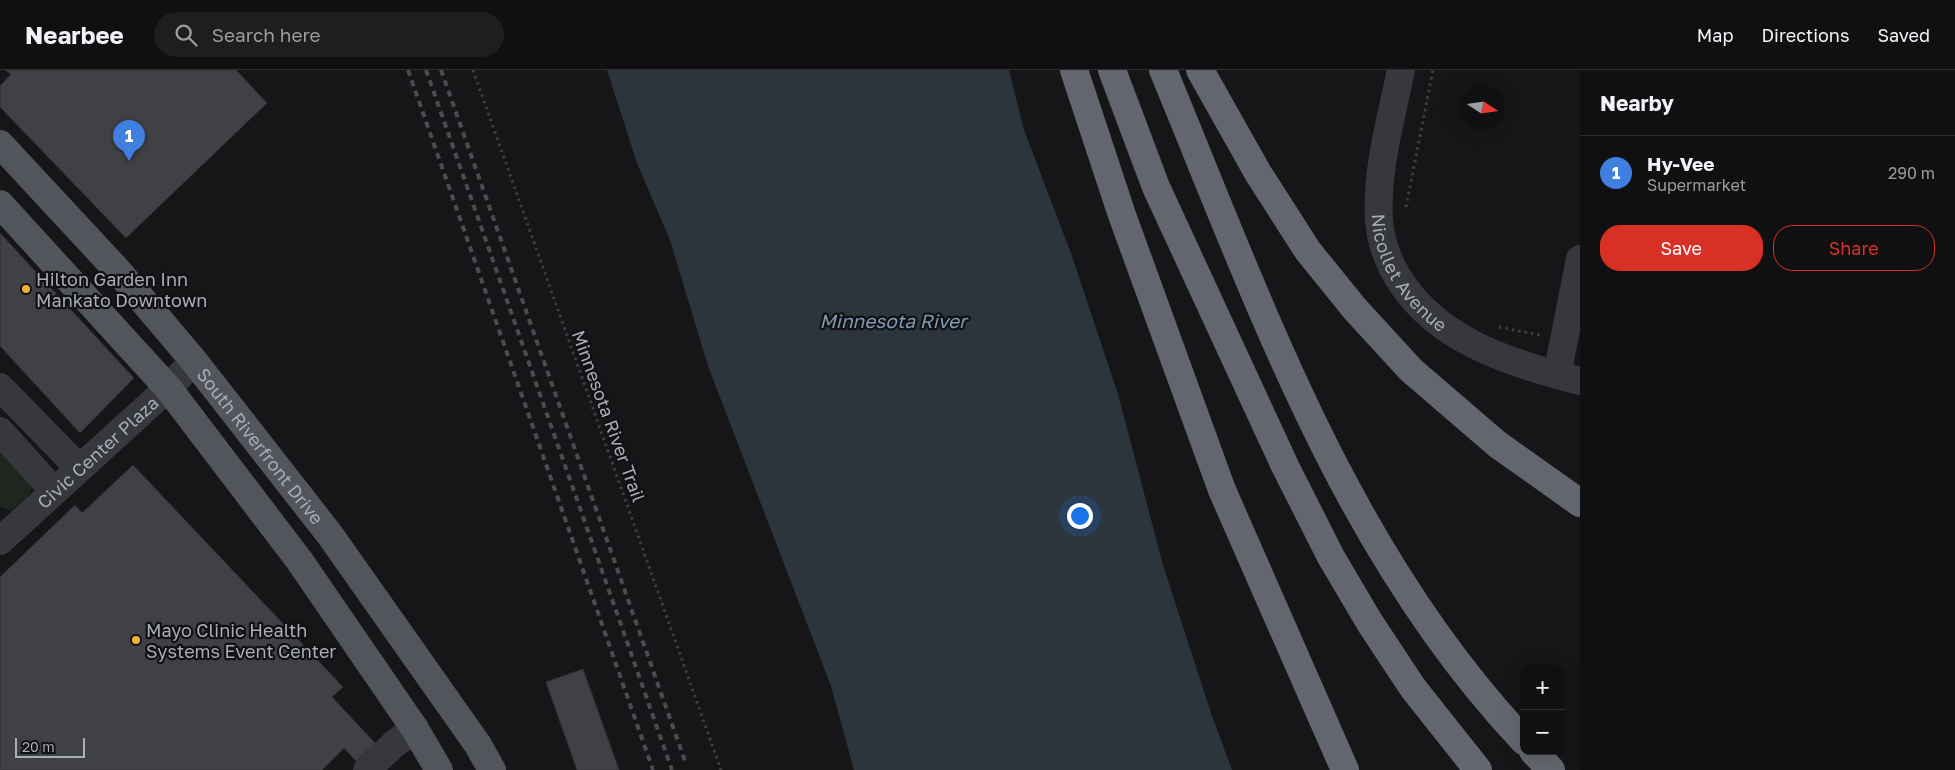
<!DOCTYPE html>
<html lang="en">
<head>
<meta charset="utf-8">
<style>
	body { margin:0; font-family:"Golos Text",sans-serif; background:#1e1e20; color:#f1f3f6 }
	.controls { position:absolute; right:15px; bottom:15px; display:grid; overflow:hidden; border-radius:10px; box-shadow:0 5px 20px #0002 }
	.controls button { width:45px; height:45px; display:grid; place-items:center; padding:0; border:0; border-bottom:1px solid #303032; background:#101012; color:#f1f3f6; font:25px sans-serif }
	.compass { position:absolute; left:1460px; top:15px; width:45px; height:45px; border-radius:50%; background:#101012; box-shadow:0 5px 20px #0002; rotate:102deg }
	.scale { position:absolute; left:15px; bottom:12px; width:70px; box-sizing:border-box; padding-left:5px; border:2px solid #a8adb8; border-top:0; font-size:14px; line-height:18px; white-space:nowrap; color:#a8adb8; -webkit-text-stroke:4px #111113; paint-order:stroke }
	.you { position:absolute; left:1079px; top:445px; width:18px; height:18px; margin:-12px; border:4px solid #fff; border-radius:50%; background:#1a73e8; box-shadow:0 0 0 8px #1a73e833 }
	.badge { display:grid; place-items:center; width:32px; height:32px; border-radius:50%; background:#d93025; color:#fff; font-size:16px; font-weight:700 }
	.pin { position:absolute; translate:-50% -41px; filter:drop-shadow(0 1px 2px #0008) }
	.pin::after { content:''; position:absolute; top:26px; width:18px; height:15px; background:inherit; clip-path:polygon(0 0,100% 0,50% 100%) }
	.list { margin:0; padding:0; list-style:none }
	h2 { display:flex; justify-content:space-between; align-items:center; height:65px; margin:0; padding:0 20px; font-size:21px }
	h2 small { font-size:16px; font-weight:400; color:#9c9d9f }
	.list li { display:grid; grid-template-columns:32px 1fr auto; gap:15px; align-items:center; box-sizing:border-box; height:75px; padding:0 20px; border-top:1px solid #303032 }
	.list b { display:block; font-size:19px; white-space:nowrap }
	.list p { margin:0; font-size:16px; white-space:nowrap; color:#9c9d9f }
	.list em { font-size:16px; font-style:normal; color:#9c9d9f }
	.actions { display:flex; gap:10px; padding:15px 20px }
	.actions a { flex:1; padding:11px 0; border:1px solid #d93025; border-radius:20px; text-align:center; font-size:18px; color:#d93025 }
	.actions .main { background:#d93025; color:#fff }
	.icon { flex:none; width:28px; height:28px; fill:none; stroke:currentColor; stroke-width:2; stroke-linecap:round; stroke-linejoin:round }
	.map { position:relative; flex:none; width:1580px; height:700px; overflow:hidden }
	header { display:flex; align-items:center; gap:30px; box-sizing:border-box; height:70px; padding:0 25px; background:#101012; border-bottom:1px solid #303032 }
	header strong { font-size:24px }
	nav { display:flex; gap:28px; margin-inline-start:auto; font-size:18px }
	.search { width:350px; height:45px; background:#1e1e20; display:flex; align-items:center; gap:12px; box-sizing:border-box; padding:0 18px; border-radius:28px; color:#9c9d9f; font-size:19px }
	main { display:flex }
	aside { flex:1; background:#101012 }
	.map>svg:first-child { display:block }
	.green { fill:#1e261f }
	.water { fill:#2c353c }
	.building { fill:#404145; stroke:#303034 }
	.lines { fill:none; stroke-linecap:round; stroke-linejoin:round }
	.path { stroke:#3d3f44; stroke-width:3; stroke-dasharray:2.5 4; stroke-linecap:butt }
	.minor { stroke:#37383d; stroke-width:28 }
	.major { stroke:#53555c; stroke-width:28 }
	.highway { stroke:#63666e; stroke-width:28 }
	.rail { stroke:#4a4c52; stroke-width:4; stroke-dasharray:6 5; stroke-linecap:butt }
	.poi-dot { fill:#f2b134; stroke:#111113; stroke-width:2 }
	.labels { text-anchor:middle; dominant-baseline:central; stroke-width:4.5; stroke-linejoin:round; paint-order:stroke }
	.street-label { font-size:18px; fill:#a8adb8; stroke:#111113 }
	.poi-label { font-size:18px; fill:#a8adb8; stroke:#111113; text-anchor:start }
	.water-label { font-size:19px; font-style:italic; fill:#7f9bb3; stroke:#111113 }
</style>
</head>
<body>
<header>
<strong>Nearbee</strong>
<div class="search"><svg class="icon" aria-label="search" viewBox="0 0 24 24"><circle cx="10" cy="10" r="6"/><path d="M15 15l6 6"/></svg>Search here</div>
<nav><a>Map</a><a>Directions</a><a>Saved</a></nav>
</header>
<main>
<div class="map">
<svg width="1580" height="700" viewBox="0 0 1580 700">
	<rect width="100%" height="100%" fill="#161618"/>
	<!-- green -->
	<path class="green" d="M0,375l33,35c0,15 -11,21 -21,30l-12,-3z"/>
	<!-- water -->
	<path class="water" d="M607,0h402l15,60 48,126 46,138 45,171 48,148 21,57h-378l-23,-84 -123,-320 -38,-126 -33,-77z"/>
	<!-- building -->
	<g class="building">
		<path d="M5,0h231l31,33 -141,135 -126,-131v-21l11,-12z"/>
		<path d="M0,163l134,145 -54,55 -80,-87z"/>
		<path d="M133,395l210,222 -11,10 43,46 -19,18 -12,-13 -22,22h-322v-193l75,-72 7,8z"/>
		<path d="M583,599l36,101h-42l-31,-88z"/>
	</g>
	<g class="lines">
		<!-- path -->
		<g class="path">
			<path d="M473,0l248,700"/>
			<path d="M1406,137l27,-137"/>
			<path d="M1499,257l41,8"/>
		</g>
		<!-- minor -->
		<g class="minor">
			<path id="s1" d="M1401,0c-10,49 -25,100 -22,150 1,18 6,31 13,47 37,72 115,95 188,114"/>
			<path d="M1557,305l23,-116"/>
			<path d="M0,317l79,81"/>
			<path d="M0,361l54,60"/>
			<path id="s2" d="M0,471l168,-153 26,-27"/>
			<path d="M367,700l27,-26 21,-15"/>
		</g>
		<!-- major -->
		<g class="major">
			<path id="s3" d="M0,74l118,127 76,90 136,174 148,210 14,25"/>
			<path d="M0,134l168,184 131,172 116,169 24,41"/>
		</g>
		<!-- highway -->
		<g class="highway">
			<path d="M1074,0l48,145 100,275 123,280"/>
			<path d="M1112,0l44,117 129,279 46,91 39,66 43,65 65,82"/>
			<path d="M1163,0c97,234 183,483 361,671"/>
			<path d="M1200,0l58,103 50,78 47,58 56,61 86,74 83,59"/>
			<path d="M1533,681l18,19"/>
		</g>
		<!-- rail -->
		<g class="rail">
			<path d="M408,0l245,700"/>
			<path d="M426,0l246,700"/>
			<path d="M441,0l244,691"/>
		</g>
	</g>
	<!-- markers -->
	<g class="poi-dot">
		<circle cx="26" cy="219" r="5"/>
		<circle cx="136" cy="570" r="5"/>
	</g>
	<g class="labels">
		<!-- street labels -->
		<g class="street-label">
			<text stroke="none"><textPath href="#s1" startOffset="214">Nicollet Avenue</textPath></text>
			<text transform="translate(609 346) rotate(70)">Minnesota River Trail</text>
			<text stroke="none"><textPath href="#s3" startOffset="399">South Riverfront Drive</textPath></text>
			<text stroke="none"><textPath href="#s2" startOffset="132">Civic Center Plaza</textPath></text>
		</g>
		<!-- poi labels -->
		<g class="poi-label">
			<text x="36" y="209">Hilton Garden Inn<tspan x="36" dy="21">Mankato Downtown</tspan></text>
			<text x="146" y="560">Mayo Clinic Health<tspan x="146" dy="21">Systems Event Center</tspan></text>
		</g>
		<!-- water labels -->
		<g class="water-label">
			<text x="893" y="250">Minnesota River</text>
		</g>
	</g>
</svg>
<div class="controls">
<button>+</button>
<button>−</button>
</div>
<svg class="compass" viewBox="-18 -18 36 36"><path d="M0-13l5 13h-10z" fill="#e53935"/><path d="M0 13l5-13h-10z" fill="#9c9d9f"/></svg>
<div class="scale">20 m</div>
<div class="you"></div>
<div class="pin badge" style="left:129px;top:91px;background:#3f7fe0">1</div>
</div>
<aside>
<h2>Nearby<small></small></h2>
<ul class="list">
<li><span class="badge" style="background:#3f7fe0">1</span><div><b>Hy-Vee</b><p>Supermarket</p></div><em>290 m</em></li>
</ul>
<div class="actions"><a class="main">Save</a><a>Share</a></div>
</aside>
</main>
</body>
</html>
